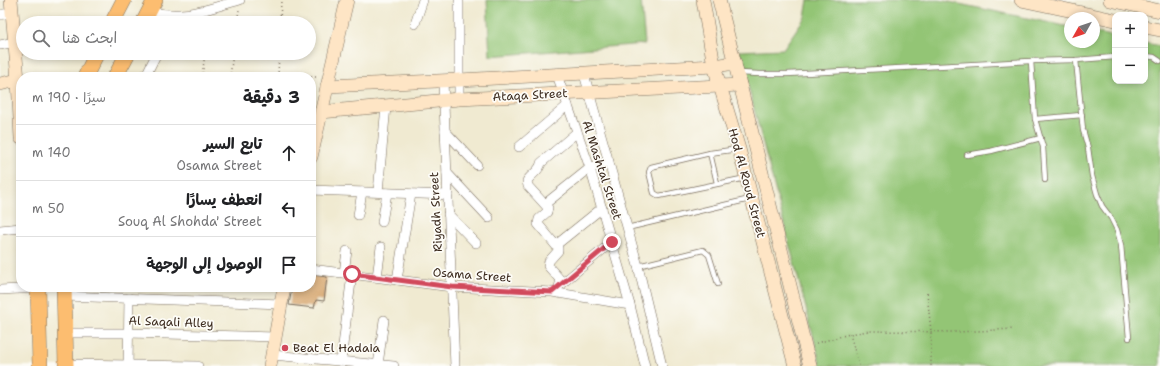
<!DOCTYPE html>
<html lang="ar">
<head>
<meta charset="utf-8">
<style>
	body { margin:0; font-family:"Shantell Sans","Playpen Sans Arabic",sans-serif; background:#f2f2f2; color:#202124; direction:rtl }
	.controls { position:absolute; right:12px; top:12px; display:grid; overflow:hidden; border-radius:8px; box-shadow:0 2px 6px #0003 }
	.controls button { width:36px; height:36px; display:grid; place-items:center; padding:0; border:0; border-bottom:1px solid #e0e0e0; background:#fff; color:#202124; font:20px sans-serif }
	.compass { position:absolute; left:1064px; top:12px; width:36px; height:36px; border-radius:50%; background:#fff; box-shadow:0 2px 6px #0003; rotate:230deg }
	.stop { position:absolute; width:12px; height:12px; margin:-9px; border:3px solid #d1495b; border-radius:50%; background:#fff }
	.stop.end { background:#d1495b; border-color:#fff; box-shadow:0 1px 4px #0008 }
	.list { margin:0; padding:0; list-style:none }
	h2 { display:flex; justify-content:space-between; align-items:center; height:52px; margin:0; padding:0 16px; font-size:17px }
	h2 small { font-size:13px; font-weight:400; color:#757577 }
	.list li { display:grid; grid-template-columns:26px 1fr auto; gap:12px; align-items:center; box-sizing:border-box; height:56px; padding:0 16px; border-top:1px solid #e0e0e0 }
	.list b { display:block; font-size:15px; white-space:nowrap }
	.list p { margin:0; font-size:13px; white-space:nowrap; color:#757577 }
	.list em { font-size:13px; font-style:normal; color:#757577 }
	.icon { flex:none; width:22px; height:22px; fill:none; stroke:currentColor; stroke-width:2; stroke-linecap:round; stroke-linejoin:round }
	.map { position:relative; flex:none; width:1160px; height:366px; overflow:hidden; direction:ltr }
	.search { position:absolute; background:#fff; box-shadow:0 2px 6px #0003; left:16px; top:16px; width:300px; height:44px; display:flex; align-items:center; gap:10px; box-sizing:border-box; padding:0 14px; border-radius:22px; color:#757577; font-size:15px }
	.panel { position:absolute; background:#fff; box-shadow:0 2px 6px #0003; left:16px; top:72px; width:300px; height:220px; border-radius:16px; direction:rtl }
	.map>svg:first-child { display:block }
	.green { fill:#93c575; stroke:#67784a }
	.building { fill:#d29d60 }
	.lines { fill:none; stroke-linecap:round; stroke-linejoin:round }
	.lane-casing { stroke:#7a6d5d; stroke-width:6 }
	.street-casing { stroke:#7a6d5d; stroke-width:10 }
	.secondary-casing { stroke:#7a6d5d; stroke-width:14 }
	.primary-casing { stroke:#7a6d5d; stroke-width:16 }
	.path { stroke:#7a6d5d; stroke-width:1.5; stroke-dasharray:1 3; stroke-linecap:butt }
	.lane { stroke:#fff; stroke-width:4.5 }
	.street { stroke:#fff; stroke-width:9 }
	.secondary { stroke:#fee5c5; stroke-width:13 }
	.primary { stroke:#fcbd6f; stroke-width:15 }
	.route { stroke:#d1495b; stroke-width:5 }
	.poi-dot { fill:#d1495b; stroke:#fdfcf7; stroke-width:1.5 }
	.labels { text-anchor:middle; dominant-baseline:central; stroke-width:3.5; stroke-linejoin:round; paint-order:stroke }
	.street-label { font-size:12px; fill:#3b2a1e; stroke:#fdfcf7 }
	.poi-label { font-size:12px; fill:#3b2a1e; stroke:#fdfcf7; text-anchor:start }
</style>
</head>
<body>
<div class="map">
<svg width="1160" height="366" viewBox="0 0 1160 366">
	<rect width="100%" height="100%" fill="#fdfcf7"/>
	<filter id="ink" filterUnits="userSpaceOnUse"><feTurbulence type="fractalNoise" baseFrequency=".025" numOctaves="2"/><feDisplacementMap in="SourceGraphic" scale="8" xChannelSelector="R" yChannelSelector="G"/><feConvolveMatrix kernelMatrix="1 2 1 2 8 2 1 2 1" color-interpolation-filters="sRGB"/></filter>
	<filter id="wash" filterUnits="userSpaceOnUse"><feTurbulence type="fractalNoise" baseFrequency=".012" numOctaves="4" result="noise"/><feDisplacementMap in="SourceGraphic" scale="16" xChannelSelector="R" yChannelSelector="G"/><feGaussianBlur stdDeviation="0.9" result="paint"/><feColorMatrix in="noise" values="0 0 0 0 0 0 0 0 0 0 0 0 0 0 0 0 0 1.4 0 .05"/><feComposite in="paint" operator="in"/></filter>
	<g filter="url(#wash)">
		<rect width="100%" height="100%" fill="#f0ead1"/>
		<!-- green -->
		<g class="green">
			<path d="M487,0h154l4,44 -155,12z"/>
			<path d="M808,0h132l130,27v15h24v-10l21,5v44h30v-38l15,3v320h-339l-82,-315 44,-2 22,-32z"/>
		</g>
		<g id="blocks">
			<!-- building -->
			<path class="building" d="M311,275l16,2 -3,24 -8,-1 -2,8 -25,-3 3,-18h19z"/>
		</g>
	</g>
	<g filter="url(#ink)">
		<use href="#blocks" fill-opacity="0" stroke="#7a6d5d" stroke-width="1"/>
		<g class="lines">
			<!-- lane casing -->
			<g class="lane-casing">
				<g id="lane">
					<path d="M1145,56l9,1 6,4"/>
					<path d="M1076,60l7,70 5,18 4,28 5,18 5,12 9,12 6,12 4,15 8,93"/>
					<path d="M739,73l21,1h27l244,-13"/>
					<path d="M1035,119l47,-4"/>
					<path d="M738,149l-28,4 -59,14 -2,5 5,21 5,3 87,-18"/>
					<path d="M710,153l7,30"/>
					<path d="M967,155l24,-4 50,-13"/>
					<path d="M1045,180l-2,-33 -8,-28 -4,-58 45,-1 39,-3"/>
					<path d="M627,228l123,-29"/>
					<path d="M638,266l65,-16 6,5 9,29"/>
				</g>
			</g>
			<!-- street casing -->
			<g class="street-casing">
				<g id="street">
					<path d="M459,0v99"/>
					<path d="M149,11c35,9 58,-2 91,-11"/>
					<path d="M0,15l13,-3"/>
					<path d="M415,24l8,-24"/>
					<path d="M0,45l15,-3"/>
					<path d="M584,74l54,192 24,100"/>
					<path d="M557,75l33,93 40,137 15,61"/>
					<path d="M145,77l12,-24"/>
					<path d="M443,81l12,285"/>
					<path d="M445,131l32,34"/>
					<path d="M519,147l49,-42"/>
					<path d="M447,173l42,45"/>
					<path d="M311,190l137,5"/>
					<path d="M378,192l8,-86"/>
					<path d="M545,204l45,-36 19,-7"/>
					<path d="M448,214l28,29"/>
					<path d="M358,215l4,-23"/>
					<path d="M382,222l5,-29"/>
					<path d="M0,230l21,-2"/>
					<path d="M556,245l46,-37"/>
					<path d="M311,269l141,18 100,5 78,13"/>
					<path d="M344,273l3,-22"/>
					<path d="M377,277l4,-30"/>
					<path d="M397,280l14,-86"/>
					<path d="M563,283l-15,-17 1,-5 9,-10v-3l-20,-24 1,-5 8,-7 1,-4 -20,-22 -1,-5c4,-7 13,-10 14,-18l36,-31"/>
					<path d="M559,286l53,-44"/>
					<path d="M0,290l38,-2"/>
					<path d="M64,296l217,8"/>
					<path d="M65,333h64l146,4"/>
					<path d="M272,355l122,11"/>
					<path d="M341,361l11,-87"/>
					<path d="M66,364l132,2"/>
					<path d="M378,365l6,-45"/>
					<path d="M128,366l1,-68"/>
				</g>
			</g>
			<!-- secondary casing -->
			<g class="secondary-casing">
				<g id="secondary">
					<path d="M11,0l7,80 3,58"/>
					<path d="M703,0l11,66 25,83 56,217"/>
					<path d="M719,0l91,366"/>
					<path d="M1021,0l94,20"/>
					<path d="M1110,0l50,11"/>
					<path d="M1145,27l15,3"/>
					<path d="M0,84l18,-4"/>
					<path d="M327,86l132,-6 255,-14 21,-3"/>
					<path d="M321,112l138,-13 281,-14"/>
					<path d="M311,157l36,-157"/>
					<path d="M270,366l14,-79"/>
				</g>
			</g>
			<!-- primary casing -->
			<g class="primary-casing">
				<g id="primary">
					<path d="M112,23l12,-23"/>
					<path d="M143,23l12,-23"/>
					<path d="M85,77l12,-24"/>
					<path d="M115,77l13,-24"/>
					<path d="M38,287l2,79"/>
					<path d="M64,287l2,79"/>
				</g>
			</g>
			<!-- path -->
			<g class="path">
				<path d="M237,23l2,-13"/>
				<path d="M280,23l1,-23"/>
				<path d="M155,76l20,1"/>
				<path d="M278,76l1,-23"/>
				<path d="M202,77l3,-24"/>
				<path d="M230,77l3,-24"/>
				<path d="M255,77h62"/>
				<path d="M927,293l4,38v35"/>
				<path d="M850,334l9,32"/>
				<path d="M816,343l34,-9 19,-3 89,1 56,-3"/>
			</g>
			<!-- lane -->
			<use href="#lane" class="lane"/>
			<!-- street -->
			<use href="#street" class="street"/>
			<!-- secondary -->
			<use href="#secondary" class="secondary"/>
			<!-- primary -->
			<use href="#primary" class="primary"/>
		</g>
	</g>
	<g class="lines" filter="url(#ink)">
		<!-- route -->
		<path class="route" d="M352,274l100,13 100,5 60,-50"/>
	</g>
	<!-- markers -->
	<circle class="poi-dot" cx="285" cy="348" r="4"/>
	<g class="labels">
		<!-- street labels -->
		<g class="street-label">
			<text transform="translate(530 95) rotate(-3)">Ataqa Street</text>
			<text transform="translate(602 170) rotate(72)">Al Mashtal Street</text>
			<text transform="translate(747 183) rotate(75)">Hod Al Roud Street</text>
			<text transform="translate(436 212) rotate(-93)">Riyadh Street</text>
			<text transform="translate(472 275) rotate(4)">Osama Street</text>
			<text transform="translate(171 322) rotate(2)">Al Saqali Alley</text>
		</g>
		<!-- poi labels -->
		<g class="poi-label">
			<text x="293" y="348">Beat El Hadaia</text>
		</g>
	</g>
</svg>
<div class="controls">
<button>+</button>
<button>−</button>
</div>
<svg class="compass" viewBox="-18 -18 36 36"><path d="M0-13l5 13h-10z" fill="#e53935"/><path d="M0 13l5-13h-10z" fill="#757577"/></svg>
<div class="stop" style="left:352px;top:274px"></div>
<div class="stop end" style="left:612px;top:242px"></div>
<div class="search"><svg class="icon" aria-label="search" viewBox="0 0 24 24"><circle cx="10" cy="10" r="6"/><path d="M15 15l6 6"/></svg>ابحث هنا</div>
<section class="panel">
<h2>3 دقيقة<small>سيرًا · 190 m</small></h2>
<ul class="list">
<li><svg class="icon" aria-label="ahead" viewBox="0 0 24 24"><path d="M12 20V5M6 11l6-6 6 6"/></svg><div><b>تابع السير</b><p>Osama Street</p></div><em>140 m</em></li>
<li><svg class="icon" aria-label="left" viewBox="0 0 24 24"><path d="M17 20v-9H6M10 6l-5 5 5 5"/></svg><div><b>انعطف يسارًا</b><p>Souq Al Shohda' Street</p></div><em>50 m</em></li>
<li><svg class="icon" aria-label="arrive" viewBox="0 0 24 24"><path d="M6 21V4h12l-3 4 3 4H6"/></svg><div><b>الوصول إلى الوجهة</b></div></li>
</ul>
</section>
</div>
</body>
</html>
